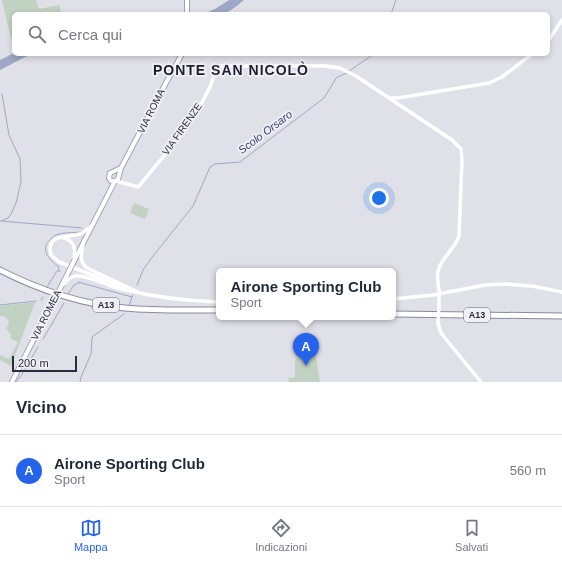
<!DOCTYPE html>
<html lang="it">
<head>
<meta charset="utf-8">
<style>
	body { margin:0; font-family:Arial,sans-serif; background:#f2f2f3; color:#1f2937 }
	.scale { position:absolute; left:12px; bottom:10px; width:65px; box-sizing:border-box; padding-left:4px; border:2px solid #2a2c3f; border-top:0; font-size:11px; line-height:14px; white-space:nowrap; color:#2a2c3f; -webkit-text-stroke:3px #f0f1f6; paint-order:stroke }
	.you { position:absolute; left:379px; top:198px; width:14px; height:14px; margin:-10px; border:3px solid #fff; border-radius:50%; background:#1a73e8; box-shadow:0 0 0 6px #1a73e833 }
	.badge { display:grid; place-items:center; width:26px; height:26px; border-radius:50%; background:#2563eb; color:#fff; font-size:13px; font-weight:700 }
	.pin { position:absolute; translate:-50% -33px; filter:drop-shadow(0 1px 2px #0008) }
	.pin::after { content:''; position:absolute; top:21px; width:14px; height:12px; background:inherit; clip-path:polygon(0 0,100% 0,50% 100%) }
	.popup { position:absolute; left:216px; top:268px; width:180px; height:52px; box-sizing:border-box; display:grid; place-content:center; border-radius:6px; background:#fff; filter:drop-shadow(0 1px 3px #0005); font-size:13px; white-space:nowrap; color:#747a83 }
	.popup b { font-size:15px; color:#1f2937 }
	.popup::after { content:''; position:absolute; left:50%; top:100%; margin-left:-8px; border:8px solid transparent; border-top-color:#fff }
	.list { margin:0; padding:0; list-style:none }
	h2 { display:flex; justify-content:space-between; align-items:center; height:52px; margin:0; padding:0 16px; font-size:17px }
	h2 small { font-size:13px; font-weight:400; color:#747a83 }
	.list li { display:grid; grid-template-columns:26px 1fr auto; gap:12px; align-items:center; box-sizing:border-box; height:72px; padding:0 16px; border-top:1px solid #e0e1e3 }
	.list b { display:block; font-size:15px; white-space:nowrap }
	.list p { margin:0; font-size:13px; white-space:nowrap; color:#747a83 }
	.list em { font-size:13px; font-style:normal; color:#747a83 }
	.icon { flex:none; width:22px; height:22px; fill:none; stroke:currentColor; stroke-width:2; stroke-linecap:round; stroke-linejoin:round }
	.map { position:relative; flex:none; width:562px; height:382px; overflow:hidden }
	.search { position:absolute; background:#fff; box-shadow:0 2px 6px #0003; left:12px; right:12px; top:12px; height:44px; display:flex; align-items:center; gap:10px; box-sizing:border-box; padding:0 14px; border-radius:6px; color:#747a83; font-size:15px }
	.sheet { height:124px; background:#fff }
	nav { display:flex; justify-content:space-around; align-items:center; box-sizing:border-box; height:56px; border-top:1px solid #e0e1e3; background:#fff; font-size:11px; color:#747a83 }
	nav a { display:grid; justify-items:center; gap:2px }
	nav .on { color:#2563eb }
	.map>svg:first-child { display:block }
	.green { fill:#c2d2c2 }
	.water { fill:#9da7c6 }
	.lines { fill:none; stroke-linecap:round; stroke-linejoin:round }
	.stream { stroke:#9da7c6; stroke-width:1 }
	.primary-casing { stroke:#a0a3b3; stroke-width:6 }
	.highway-casing { stroke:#898b9e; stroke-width:7 }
	.secondary { stroke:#fff; stroke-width:3.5 }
	.primary { stroke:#fff; stroke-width:4 }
	.highway { stroke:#fff; stroke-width:5 }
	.primary-bridge-casing { stroke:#a0a3b3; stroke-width:6; stroke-linecap:butt }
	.secondary-bridge { stroke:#fff; stroke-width:3.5 }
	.primary-bridge { stroke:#fff; stroke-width:4 }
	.labels { text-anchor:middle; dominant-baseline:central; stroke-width:3.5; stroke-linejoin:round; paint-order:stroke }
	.shield { fill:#f0f1f6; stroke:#656776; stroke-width:1 }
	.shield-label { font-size:9px; font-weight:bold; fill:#2a2c3f }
	.street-label { font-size:10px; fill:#2a2c3f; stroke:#f0f1f6 }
	.water-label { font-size:11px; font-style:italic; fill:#374170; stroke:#f0f1f6 }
	.district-label { font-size:14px; font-weight:bold; letter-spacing:1px; fill:#1c1e2f; stroke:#f0f1f6 }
</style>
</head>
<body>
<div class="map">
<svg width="562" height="382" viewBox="0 0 562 382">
	<rect width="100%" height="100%" fill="#e0e1e8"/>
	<!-- green -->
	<g class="green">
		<path d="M2,0h34l3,9 20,-4 3,9h-48v24l-3,1z"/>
		<path d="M134,203l15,6 -4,10 -15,-6z"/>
		<path d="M36,302l-2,3 -23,61 -11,-6v-5l9,4 9,-17 -8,-4 1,-4 -5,-5 3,-6 -1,-3 -4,-4h-4v-10z"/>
		<path d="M300,357h16l4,25h-31l-1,-4 7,-1v-17z"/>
	</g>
	<!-- water -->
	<g class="water">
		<path d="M229,0h15c-18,15 -18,14 -41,14l12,-5z"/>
		<path d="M14,53l17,1 -31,16v-10z"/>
	</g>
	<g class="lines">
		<!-- stream -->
		<g class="stream">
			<path d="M391,14l5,-14"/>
			<path d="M349,71l25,-17"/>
			<path d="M1,221l7,-3 3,-4 5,-11 5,-21 -1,-23 -11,-24 -7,-41"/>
			<path d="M1,221l81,7"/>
			<path d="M59,270l-1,-4c-9,-6 -19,-18 -7,-27 1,-1 3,-4 5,-4 7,-3 17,-2 25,-3l3,-2"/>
			<path d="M78,282l54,15 1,-2"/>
			<path d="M137,285l6,-15 10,-14 40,-50 17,-39 5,-3 25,-2 84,-64 13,-21 10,-4"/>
			<path d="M47,287l10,-16h3"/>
			<path d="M68,294l6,-9 5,-2"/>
			<path d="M41,300l2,-3"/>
			<path d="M0,305l36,-4"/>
			<path d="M129,306l3,-9"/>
			<path d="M43,339l21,-36"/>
			<path d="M16,382l5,-6 17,-29"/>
			<path d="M80,382l1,-5 10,-23 1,-17 32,-23"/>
		</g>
		<!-- primary casing -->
		<g class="primary-casing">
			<g id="primary">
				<path d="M187,0v14"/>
				<path d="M121,168l-11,5 -1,5 2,3h4l3,-2 3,-11 46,-87 15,-27"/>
				<path d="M73,263l42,-82"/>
				<path d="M59,291l11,-22"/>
				<path d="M12,382l33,-65"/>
			</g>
		</g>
		<!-- highway casing -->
		<g class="highway-casing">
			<g id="highway">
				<path d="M0,270c39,20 81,34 125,38 31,3 63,2 94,2"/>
				<path d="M393,314l169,2"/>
			</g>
		</g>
		<!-- secondary -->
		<g class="secondary">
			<path d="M548,41l14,-21"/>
			<path d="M390,98h8l91,-15 13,-6 30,-23"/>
			<path d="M116,181l22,6c28,-34 69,-78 79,-121h108l15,2 16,8 96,64 9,9 1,10 -3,77c-4,13 -18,22 -21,35 -1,6 0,13 1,19"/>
			<path d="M92,225c-3,3 -6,6 -10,8 -12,6 -37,-1 -31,22l8,7 69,27"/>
			<path d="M64,238c10,3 12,10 10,20"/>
			<path d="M83,245c-2,9 -4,16 4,23l51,24"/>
			<path d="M64,284c4,-5 9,-9 15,-8 14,1 28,10 42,13 33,8 64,12 98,13"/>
			<path d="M439,297v9"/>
			<path d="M393,299l40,-4 52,-10 21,-1 26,2 30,6"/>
			<path d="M438,323l3,10 40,49"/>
		</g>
		<!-- primary -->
		<use href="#primary" class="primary"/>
		<!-- highway -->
		<use href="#highway" class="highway"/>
		<!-- primary-bridge casing -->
		<g class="primary-bridge-casing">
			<g id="primary-bridge">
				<path d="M70,269l3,-6"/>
				<path d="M45,317l14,-26"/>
			</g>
		</g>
		<!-- secondary-bridge -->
		<g class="secondary-bridge">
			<path d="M439,290v7"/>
			<path d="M438,323l1,-17"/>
		</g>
		<!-- primary-bridge -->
		<use href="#primary-bridge" class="primary-bridge"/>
	</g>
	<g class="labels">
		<!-- shield labels -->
		<g class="shield">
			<rect x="93" y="298" width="26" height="14" rx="3"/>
			<rect x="464" y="308" width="26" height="14" rx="3"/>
		</g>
		<g class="shield-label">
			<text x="106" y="305">A13</text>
			<text x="477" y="315">A13</text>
		</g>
		<!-- street labels -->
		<g class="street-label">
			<text transform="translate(151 111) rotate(-63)">VIA ROMA</text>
			<text transform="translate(182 129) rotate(-55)">VIA FIRENZE</text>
			<text transform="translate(46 315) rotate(-63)">VIA ROMEA</text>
		</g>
		<!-- water labels -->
		<g class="water-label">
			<text transform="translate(265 132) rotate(-37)">Scolo Orsaro</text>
		</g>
		<!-- district labels -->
		<g class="district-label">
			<text x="231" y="70">PONTE SAN NICOLÒ</text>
		</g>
	</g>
</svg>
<div class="scale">200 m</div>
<div class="you"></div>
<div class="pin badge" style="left:306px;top:366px">A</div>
<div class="popup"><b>Airone Sporting Club</b>Sport</div>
<div class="search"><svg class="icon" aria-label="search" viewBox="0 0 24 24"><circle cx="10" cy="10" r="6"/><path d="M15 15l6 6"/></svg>Cerca qui</div>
</div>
<section class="sheet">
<h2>Vicino<small></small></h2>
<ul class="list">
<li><span class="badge">A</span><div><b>Airone Sporting Club</b><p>Sport</p></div><em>560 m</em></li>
</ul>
</section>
<nav>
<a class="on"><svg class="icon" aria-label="map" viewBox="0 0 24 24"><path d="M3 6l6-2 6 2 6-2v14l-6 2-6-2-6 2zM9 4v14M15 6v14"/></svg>Mappa</a>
<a><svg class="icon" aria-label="directions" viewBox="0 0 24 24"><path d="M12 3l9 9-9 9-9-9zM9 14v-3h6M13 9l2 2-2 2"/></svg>Indicazioni</a>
<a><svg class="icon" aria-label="saved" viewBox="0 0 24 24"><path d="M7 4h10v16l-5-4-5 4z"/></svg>Salvati</a>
</nav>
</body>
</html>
